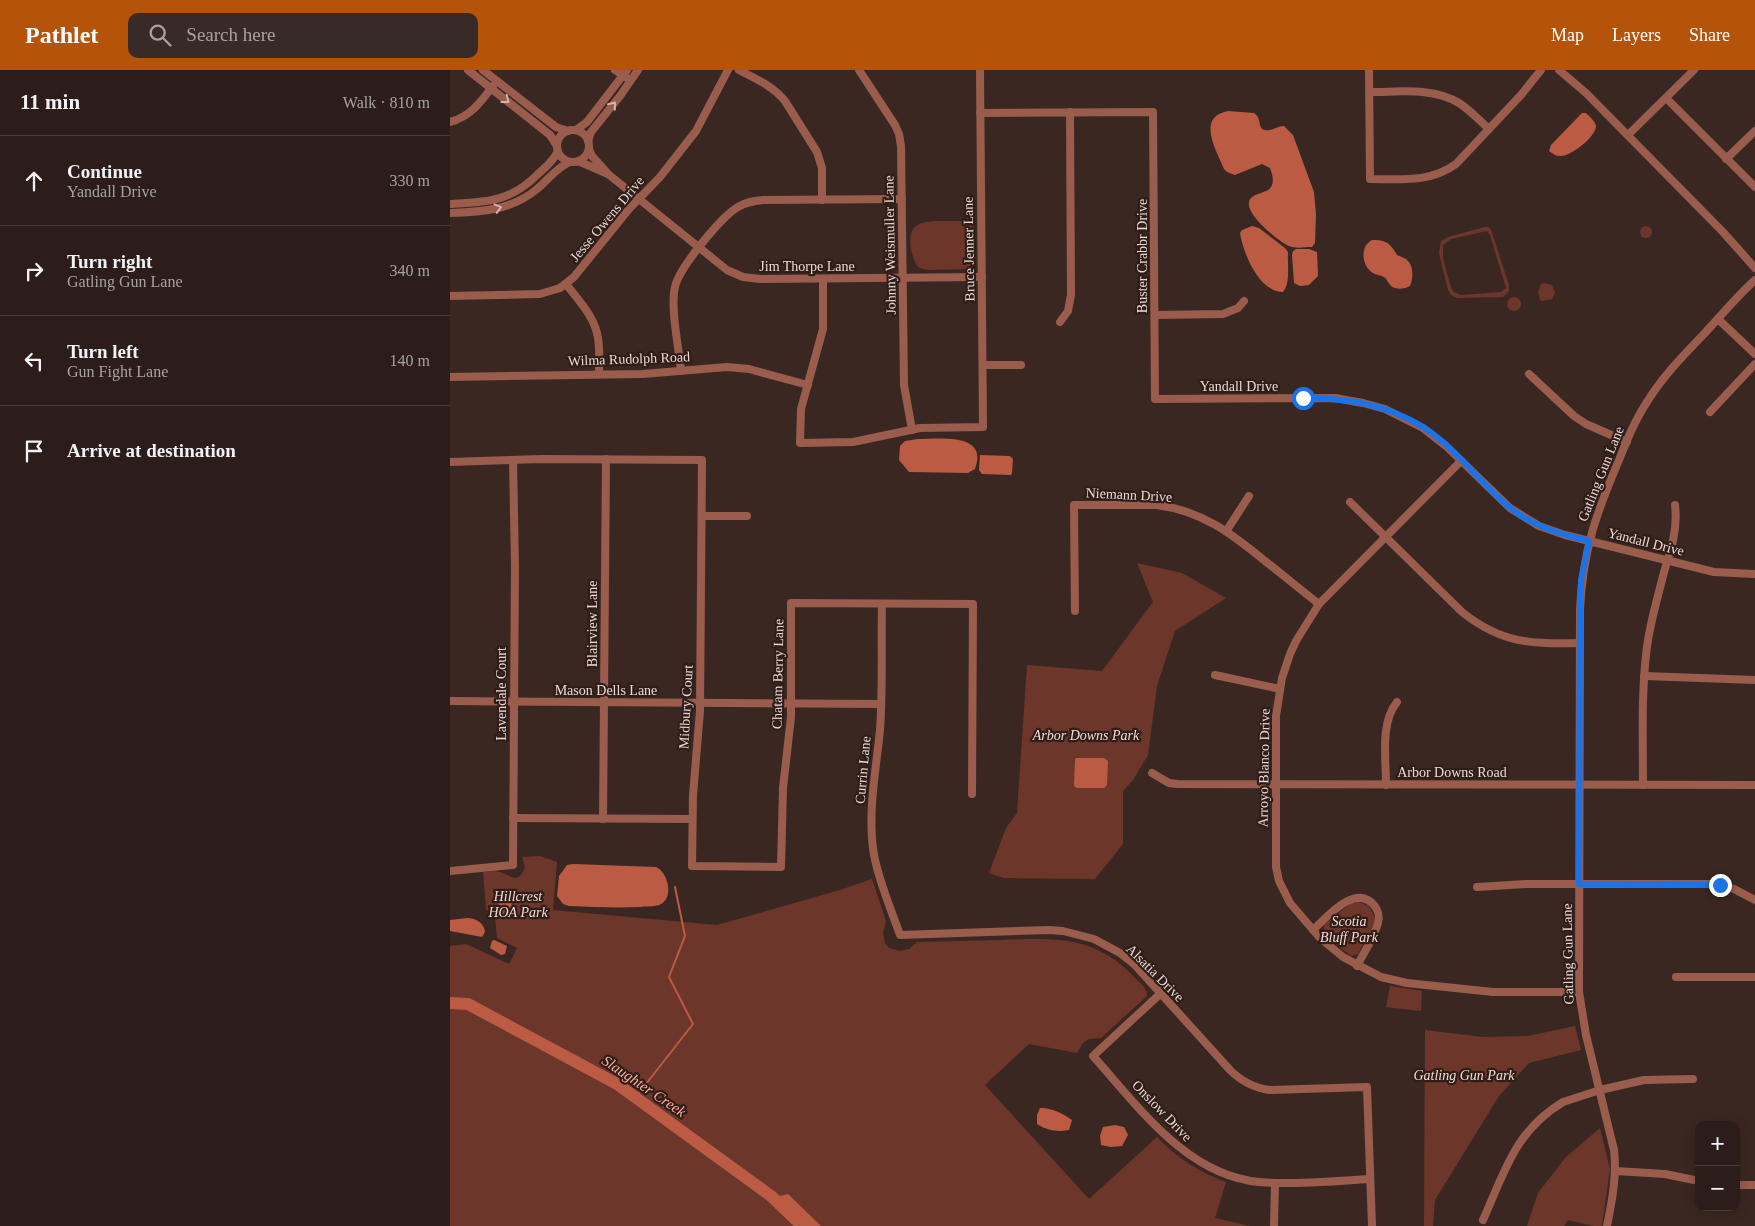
<!DOCTYPE html>
<html lang="en">
<head>
<meta charset="utf-8">
<style>
	body { margin:0; font-family:"Times New Roman",serif; background:#382a27; color:#f1f3f6 }
	.controls { position:absolute; right:15px; bottom:15px; display:grid; overflow:hidden; border-radius:10px; box-shadow:0 2px 12px #0003 }
	.controls button { width:45px; height:45px; display:grid; place-items:center; padding:0; border:0; border-bottom:1px solid #483b39; background:#2c1d1a; color:#f1f3f6; font:25px sans-serif }
	.stop { position:absolute; width:15px; height:15px; margin:-11px; border:4px solid #1a73e8; border-radius:50%; background:#fff }
	.stop.end { background:#1a73e8; border-color:#fff; box-shadow:0 1px 5px #0008 }
	.list { margin:0; padding:0; list-style:none }
	h2 { display:flex; justify-content:space-between; align-items:center; height:65px; margin:0; padding:0 20px; font-size:21px }
	h2 small { font-size:16px; font-weight:400; color:#a6a2a2 }
	.list li { display:grid; grid-template-columns:32px 1fr auto; gap:15px; align-items:center; box-sizing:border-box; height:90px; padding:0 20px; border-top:1px solid #483b39 }
	.list b { display:block; font-size:19px; white-space:nowrap }
	.list p { margin:0; font-size:16px; white-space:nowrap; color:#a6a2a2 }
	.list em { font-size:16px; font-style:normal; color:#a6a2a2 }
	.icon { flex:none; width:28px; height:28px; fill:none; stroke:currentColor; stroke-width:2; stroke-linecap:round; stroke-linejoin:round }
	.map { position:relative; flex:none; width:1305px; height:1156px; overflow:hidden }
	header { display:flex; align-items:center; gap:30px; box-sizing:border-box; height:70px; padding:0 25px; background:#b45309; color:#fff }
	header strong { font-size:24px }
	nav { display:flex; gap:28px; margin-inline-start:auto; font-size:18px }
	.search { width:350px; height:45px; background:#382a27; display:flex; align-items:center; gap:12px; box-sizing:border-box; padding:0 18px; border-radius:10px; color:#a6a2a2; font-size:19px }
	main { display:flex }
	aside { flex:1; background:#2c1d1a }
	.map>svg:first-child { display:block }
	.green { fill:#6d362a; fill-rule:evenodd }
	.water { fill:#bb5b44 }
	.lines { fill:none; stroke-linecap:round; stroke-linejoin:round }
	.stream { stroke:#bb5b44; stroke-width:2 }
	.river { stroke:#bb5b44; stroke-width:12 }
	.minor { stroke:#9a5c4d; stroke-width:8 }
	.oneway { stroke:#d0b4ad }
	.route { stroke:#1a73e8; stroke-width:6 }
	.labels { text-anchor:middle; dominant-baseline:central; stroke-width:4.5; stroke-linejoin:round; paint-order:stroke }
	.street-label { font-size:14px; fill:#e7dad6; stroke:#301d18 }
	.park-label { font-size:14px; font-style:italic; fill:#f5dad3; stroke:#301d18 }
	.water-label { font-size:15px; font-style:italic; fill:#fdaf9c; stroke:#301d18 }
</style>
</head>
<body>
<header>
<strong>Pathlet</strong>
<div class="search"><svg class="icon" aria-label="search" viewBox="0 0 24 24"><circle cx="10" cy="10" r="6"/><path d="M15 15l6 6"/></svg>Search here</div>
<nav><a>Map</a><a>Layers</a><a>Share</a></nav>
</header>
<main>
<aside>
<h2>11 min<small>Walk · 810 m</small></h2>
<ul class="list">
<li><svg class="icon" aria-label="ahead" viewBox="0 0 24 24"><path d="M12 20V5M6 11l6-6 6 6"/></svg><div><b>Continue</b><p>Yandall Drive</p></div><em>330 m</em></li>
<li><svg class="icon" aria-label="right" viewBox="0 0 24 24"><path d="M7 20v-9h11M14 6l5 5-5 5"/></svg><div><b>Turn right</b><p>Gatling Gun Lane</p></div><em>340 m</em></li>
<li><svg class="icon" aria-label="left" viewBox="0 0 24 24"><path d="M17 20v-9H6M10 6l-5 5 5 5"/></svg><div><b>Turn left</b><p>Gun Fight Lane</p></div><em>140 m</em></li>
<li><svg class="icon" aria-label="arrive" viewBox="0 0 24 24"><path d="M6 21V4h12l-3 4 3 4H6"/></svg><div><b>Arrive at destination</b></div></li>
</ul>
</aside>
<div class="map">
<svg width="1305" height="1156" viewBox="0 0 1305 1156">
	<rect width="100%" height="100%" fill="#3b2722"/>
	<!-- green -->
	<g class="green">
		<path d="M483,151h41v42l-6,6 -41,1 -9,-3c-6,-9 -12,-29 -4,-39 4,-5 13,-6 19,-7z"/>
		<circle cx="1196" cy="162" r="6"/>
		<path d="M1035,157h4l2,3 18,55v6l-6,6 -46,1 -6,-3 -3,-5 -9,-37 2,-12 7,-4zM1037,161l3,4 16,53 -5,4 -40,3 -7,-3 -3,-4 -8,-29v-14l8,-6z"/>
		<path d="M1094,213l8,2 3,8 -3,6 -9,2 -3,-1 -2,-8 3,-8z"/>
		<circle cx="1064" cy="234" r="7"/>
		<path d="M687,493l45,10 44,25 -51,33 -18,55 -9,69 -15,25 -10,11v53l-28,35 -92,-1 -14,-5 17,-45 11,-15 10,-148 75,6 51,-69z"/>
		<path d="M90,786l17,6 -4,48 164,15 123,-35 32,-11 14,42 -3,12 2,10 4,5 11,3 9,-2 8,-7c28,-1 56,-1 84,-2 51,-2 93,-5 131,35 6,6 16,13 15,21l-46,42 -12,1 -6,4 -6,10 -48,-9 -44,41 104,114 68,-62c20,21 42,35 69,45l-11,36 35,8h-800v-280l16,-2 43,20 8,-16 -20,-10 -2,-21 -9,-8 -3,-37c5,0 12,-2 17,0 11,3 18,14 25,-5l-3,-10z"/>
		<path d="M909,832l10,4 6,12v6l-17,30 -7,2 -27,-21v-10l27,-22z"/>
		<path d="M940,916l32,5 -1,20 -35,-4z"/>
		<path d="M1125,956l6,24 -52,13 -30,33 -64,104 -2,26h-9l1,-196 58,7 45,-1z"/>
		<path d="M1150,1058l10,41 -8,57h-9l-25,-6 -4,6h-37l11,-33 28,-36z"/>
	</g>
	<!-- water -->
	<g class="water">
		<path d="M778,41l26,2c7,4 4,11 8,16 9,4 14,-3 22,-3l9,9 21,57 2,22 -1,29 -3,4c-7,0 -16,2 -23,-1 -11,-5 -43,-31 -40,-44 3,-14 33,-3 21,-34l-8,-4 -27,11 -8,-3 -3,-3c-8,-19 -28,-52 4,-58z"/>
		<path d="M1132,43h4c4,4 9,8 10,13 0,11 -26,31 -36,30 -4,0 -7,-2 -11,-5l2,-6z"/>
		<path d="M802,156l7,2 26,20 3,4c-1,12 3,30 -5,40 -24,0 -40,-39 -43,-59l2,-3z"/>
		<path d="M922,170c14,-1 19,4 25,15 4,2 9,3 11,6 6,6 5,18 2,25 -5,3 -14,4 -19,0 -3,-3 -4,-7 -7,-9 -4,-2 -8,-2 -11,-4 -12,-7 -13,-27 -1,-33z"/>
		<path d="M846,179h13l8,3 1,24 -9,9 -9,1 -6,-3 -2,-28 1,-4z"/>
		<path d="M468,369c21,0 71,-7 57,30l-7,4 -59,-1 -10,-12 1,-14 5,-5z"/>
		<path d="M530,385l30,1 3,3 -1,14 -1,2 -29,-1 -3,-4z"/>
		<path d="M626,688h28l4,3 -1,24 -3,3h-27l-3,-2 1,-27z"/>
		<path d="M123,794l83,3c12,5 19,32 3,38 -6,2 -13,1 -19,2 -24,1 -47,0 -71,-1l-6,-2 -6,-8 2,-20 8,-11z"/>
		<path d="M61,820l1,23 -13,1 -1,-23z"/>
		<path d="M18,848c9,1 16,5 17,14l-3,5 -32,-6v-11z"/>
		<path d="M44,870l13,6 -2,8 -4,1 -11,-7 2,-7z"/>
		<path d="M590,1038c13,0 22,5 32,12l-3,10c-12,2 -21,1 -32,-6v-9z"/>
		<path d="M665,1055l9,2 4,8 -6,11 -11,1 -10,-2 -1,-9 3,-9z"/>
		<path d="M338,1124l33,32h-27l-20,-19 6,-11z"/>
	</g>
	<g class="lines">
		<!-- stream -->
		<path class="stream" d="M185,1028l58,-74 -24,-47 16,-41 -10,-49"/>
		<!-- river -->
		<path class="river" d="M0,933l18,1 149,80 154,112 32,30"/>
		<!-- minor -->
		<g class="minor">
			<path d="M18,0l82,65 7,11"/>
			<path d="M33,0l73,57 12,4"/>
			<path d="M165,0l12,8"/>
			<path d="M289,0c17,9 34,16 46,31l32,51 5,16v32"/>
			<path d="M409,0l36,55 4,9 2,12 3,239 8,45"/>
			<path d="M919,0l1,109c30,0 60,4 86,-15l65,-69 20,-25"/>
			<path d="M1109,0l27,23 137,139 32,36"/>
			<path d="M920,22c29,0 63,-5 89,11 11,7 20,17 30,26"/>
			<path d="M1216,28l89,89"/>
			<path d="M530,43l173,-1 2,287 180,-1 28,5 22,6 38,19 23,18 64,62 29,18 26,9 149,37 41,2"/>
			<path d="M0,52c20,-5 31,-20 43,-36"/>
			<path d="M126,60l11,-8 40,-52"/>
			<circle cx="123" cy="76" r="16"/>
			<path d="M1178,65l66,-65"/>
			<path d="M138,71l3,-9 29,-36 18,-26"/>
			<path d="M139,79l3,7 16,18 119,96 16,7 17,2 222,-2"/>
			<path d="M1276,89l29,-28"/>
			<path d="M128,91l30,13"/>
			<path d="M0,134c36,-2 60,-2 87,-29 9,-8 16,-14 21,-24"/>
			<path d="M0,143c32,-1 62,-3 87,-24 11,-9 20,-22 33,-27"/>
			<path d="M373,209v50l-22,80 -1,34 53,-1 67,-14 63,-1 -3,-357"/>
			<path d="M116,214c13,17 29,33 32,54 2,12 1,24 1,36"/>
			<path d="M0,226l90,-2 20,-6 14,-11 55,-68 31,-32 36,-46 32,-61"/>
			<path d="M705,245l68,-1 15,-6 6,-7"/>
			<path d="M1268,249l37,35"/>
			<path d="M610,252l8,-11 3,-16 -1,-183"/>
			<path d="M533,295h38"/>
			<path d="M231,301c-2,-23 -11,-63 -6,-84 4,-19 46,-70 63,-80 8,-5 16,-6 25,-7l139,-1"/>
			<path d="M1079,304l45,42 12,8 41,18"/>
			<path d="M0,307l193,-3 84,-7 22,2 59,16"/>
			<path d="M1260,342l45,-48"/>
			<path d="M1011,391l-142,143 -23,37 -6,13 -8,24 -6,38v151l3,14 11,22 30,35 23,19 38,20 26,6 86,9h86"/>
			<path d="M0,392l92,-3 160,1 -2,251 -7,84 -1,71 89,1 2,-79 8,-71v-114l182,1 -1,190"/>
			<path d="M900,432l112,110c40,32 70,32 118,31"/>
			<path d="M252,446h45"/>
			<path d="M777,460l22,-34"/>
			<path d="M432,534c-1,42 1,84 -2,126 -4,41 -13,84 -6,125 5,27 17,54 26,80l148,-5 15,1 31,8 26,14 15,12 95,105c12,12 24,18 40,20l97,-3 5,139"/>
			<path d="M625,541l-1,-106h83c45,6 74,28 108,56 18,14 36,29 54,43"/>
			<path d="M765,605l65,14"/>
			<path d="M1194,606l111,4"/>
			<path d="M0,631l431,3"/>
			<path d="M702,703l17,10 8,1 578,1"/>
			<path d="M936,715c0,-27 -6,-62 11,-83"/>
			<path d="M1193,715c0,-46 -2,-93 4,-138 3,-25 11,-50 17,-75 7,-22 14,-43 11,-67"/>
			<path d="M63,748l179,1"/>
			<path d="M153,749l3,-360"/>
			<path d="M0,801l63,-6 2,-299 -2,-106"/>
			<path d="M1027,817l49,-3h183l25,5 21,11"/>
			<path d="M863,860c14,-13 42,-47 61,-25 4,5 6,12 4,18 -4,15 -14,29 -21,43"/>
			<path d="M1226,907h79"/>
			<path d="M710,924l-67,62c46,51 93,119 166,126 37,3 75,-1 111,-3"/>
			<path d="M1166,1101l49,3 34,7"/>
			<path d="M1286,1115h19"/>
			<path d="M1033,1150c22,-49 32,-89 80,-118l37,-12 44,-10 49,-1"/>
			<path d="M824,1156l1,-43"/>
			<path d="M1157,1156c5,-25 10,-50 7,-76l-28,-115 -7,-43 1,-383c3,-59 16,-95 39,-149 8,-20 16,-40 28,-58 15,-25 36,-46 56,-67 17,-18 33,-38 52,-55"/>
		</g>
	</g>
	<!-- one-way arrows -->
	<defs><path id="oneway-chevron" d="M-2-3.5L2.5 0L-2 3.5" fill="none" stroke-width="1.6" stroke-linecap="round" stroke-linejoin="round" transform="scale(1.25)"/></defs>
	<g class="oneway">
		<use href="#oneway-chevron" transform="translate(56 30) rotate(38)"/>
		<use href="#oneway-chevron" transform="translate(163 35) rotate(-51)"/>
		<use href="#oneway-chevron" transform="translate(48 138) rotate(-15)"/>
	</g>
	<g class="lines">
		<!-- route -->
		<path class="route" d="M853,328c43,0 83,6 120,29 33,21 56,55 86,80 23,19 51,27 80,34l-8,39 -1,29 -1,275 141,1"/>
	</g>
	<g class="labels">
		<!-- street labels -->
		<g class="street-label">
			<text transform="translate(157 149) rotate(-50)">Jesse Owens Drive</text>
			<text transform="translate(440 175) rotate(-91)">Johnny Weismuller Lane</text>
			<text transform="translate(519 179) rotate(-91)">Bruce Jenner Lane</text>
			<text transform="translate(692 186) rotate(-90)">Buster Crabbr Drive</text>
			<text x="357" y="196">Jim Thorpe Lane</text>
			<text transform="translate(179 289) rotate(-2)">Wilma Rudolph Road</text>
			<text x="789" y="316">Yandall Drive</text>
			<text transform="translate(1151 404) rotate(-68)">Gatling Gun Lane</text>
			<text transform="translate(679 425) rotate(3)">Niemann Drive</text>
			<text transform="translate(1196 472) rotate(14)">Yandall Drive</text>
			<text transform="translate(142 554) rotate(-90)">Blairview Lane</text>
			<text transform="translate(328 604) rotate(-89)">Chatam Berry Lane</text>
			<text x="156" y="620">Mason Dells Lane</text>
			<text transform="translate(51 624) rotate(-90)">Lavendale Court</text>
			<text transform="translate(236 637) rotate(-87)">Midbury Court</text>
			<text transform="translate(814 698) rotate(-89)">Arroyo Blanco Drive</text>
			<text transform="translate(413 700) rotate(-85)">Currin Lane</text>
			<text x="1002" y="702">Arbor Downs Road</text>
			<text transform="translate(1118 884) rotate(-91)">Gatling Gun Lane</text>
			<text transform="translate(705 903) rotate(45)">Alsatia Drive</text>
			<text transform="translate(712 1041) rotate(46)">Onslow Drive</text>
		</g>
		<!-- park labels -->
		<g class="park-label">
			<text x="636" y="665">Arbor Downs Park</text>
			<text x="68" y="826">Hillcrest<tspan x="68" dy="16">HOA Park</tspan></text>
			<text x="899" y="851">Scotia<tspan x="899" dy="16">Bluff Park</tspan></text>
			<text x="1014" y="1005">Gatling Gun Park</text>
		</g>
		<!-- water labels -->
		<g class="water-label">
			<text transform="translate(194 1016) rotate(34)">Slaughter Creek</text>
		</g>
	</g>
</svg>
<div class="controls">
<button>+</button>
<button>−</button>
</div>
<div class="stop" style="left:853px;top:328px"></div>
<div class="stop end" style="left:1270px;top:815px"></div>
</div>
</main>
</body>
</html>
